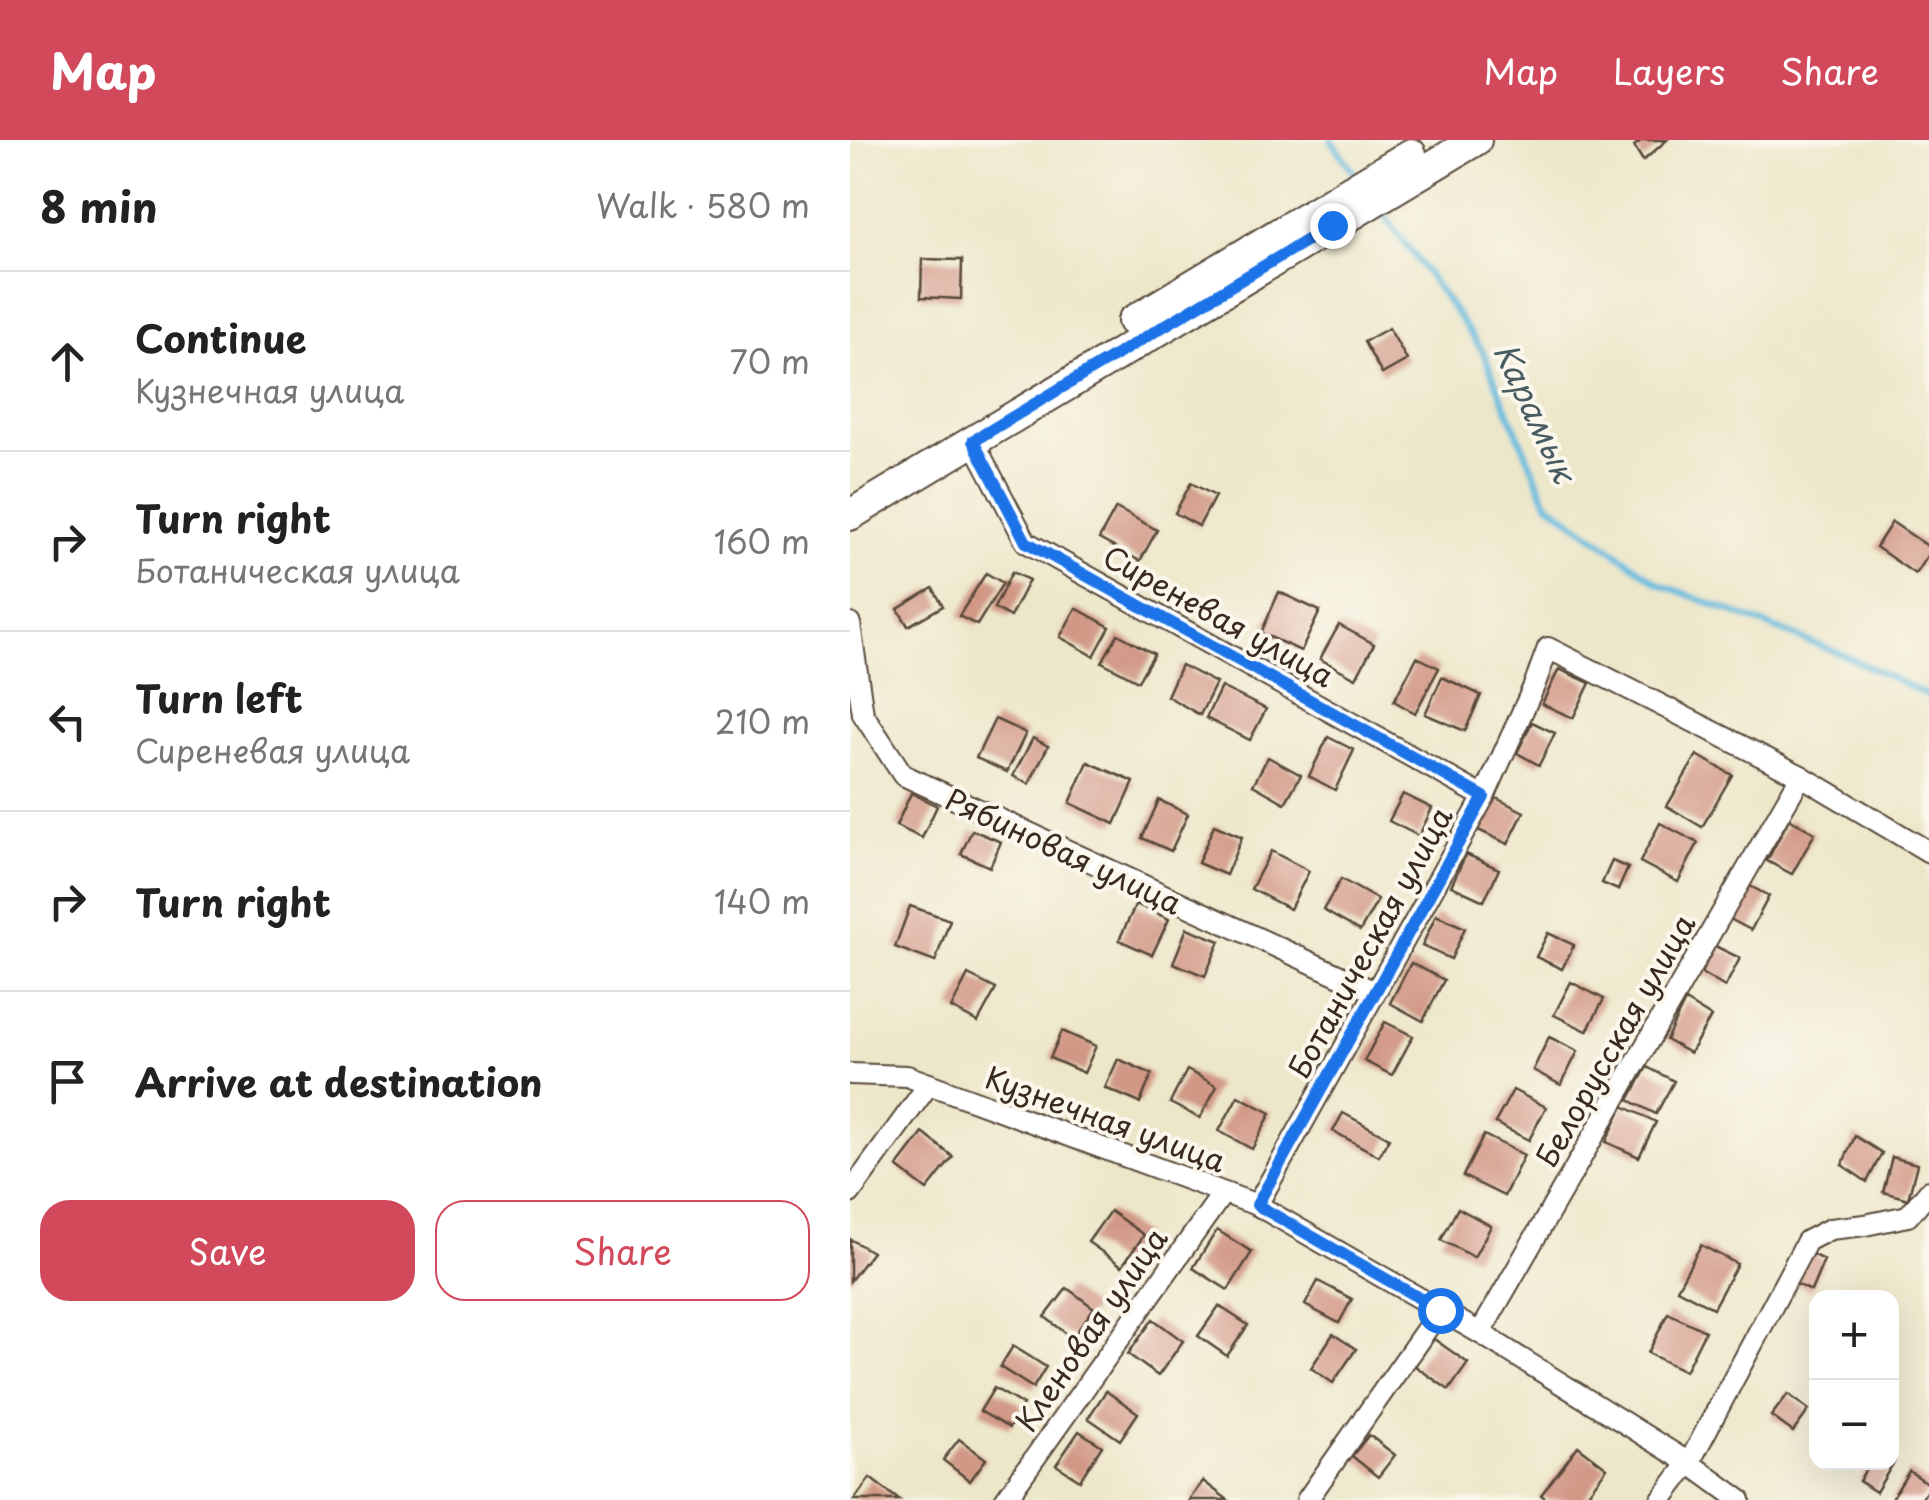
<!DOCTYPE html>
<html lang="en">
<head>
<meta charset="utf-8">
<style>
	body { margin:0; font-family:"Playpen Sans",sans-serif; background:#f2f2f2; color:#222 }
	.controls { position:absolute; right:30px; bottom:30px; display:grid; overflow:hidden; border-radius:20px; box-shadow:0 10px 40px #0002 }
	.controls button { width:90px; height:90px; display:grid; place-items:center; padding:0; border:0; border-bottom:2px solid #e0e0e0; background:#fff; color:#222; font:50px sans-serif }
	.stop { position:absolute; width:30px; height:30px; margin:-22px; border:8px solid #1a73e8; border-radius:50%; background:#fff }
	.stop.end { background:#1a73e8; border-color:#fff; box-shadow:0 2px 10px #0008 }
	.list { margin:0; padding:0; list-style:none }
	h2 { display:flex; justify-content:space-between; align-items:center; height:130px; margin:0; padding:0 40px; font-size:42px }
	h2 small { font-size:32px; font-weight:400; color:#767676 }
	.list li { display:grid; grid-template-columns:65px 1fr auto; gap:30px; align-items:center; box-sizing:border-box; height:180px; padding:0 40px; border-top:2px solid #e0e0e0 }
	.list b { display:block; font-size:38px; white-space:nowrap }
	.list p { margin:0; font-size:32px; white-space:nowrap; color:#767676 }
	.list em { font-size:32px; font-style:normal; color:#767676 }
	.actions { display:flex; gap:20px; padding:30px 40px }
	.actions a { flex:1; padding:22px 0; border:2px solid #d1495b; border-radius:30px; text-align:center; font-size:35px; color:#d1495b }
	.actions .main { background:#d1495b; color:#fff }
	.icon { flex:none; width:55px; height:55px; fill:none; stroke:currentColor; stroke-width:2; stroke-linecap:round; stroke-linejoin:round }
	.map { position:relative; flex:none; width:1079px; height:1360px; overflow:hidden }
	header { display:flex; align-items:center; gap:60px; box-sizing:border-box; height:140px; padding:0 50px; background:#d1495b; color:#fff }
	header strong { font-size:48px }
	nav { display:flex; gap:55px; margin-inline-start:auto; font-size:35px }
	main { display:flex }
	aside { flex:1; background:#fff }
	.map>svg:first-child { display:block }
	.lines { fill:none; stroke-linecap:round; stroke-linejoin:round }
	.stream { stroke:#61bade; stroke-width:6 }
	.building { fill:#d29886 }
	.street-casing { stroke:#564638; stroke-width:24 }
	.secondary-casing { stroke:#564638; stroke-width:34 }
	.street { stroke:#fff; stroke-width:20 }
	.secondary { stroke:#fff; stroke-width:30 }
	.route { stroke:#1a73e8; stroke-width:12 }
	.labels { text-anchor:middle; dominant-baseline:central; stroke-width:8; stroke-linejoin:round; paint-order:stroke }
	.street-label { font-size:30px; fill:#3b2a1e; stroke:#fbf7ec }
	.water-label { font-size:32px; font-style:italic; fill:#485c61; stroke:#fbf7ec }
</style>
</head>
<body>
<header>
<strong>Map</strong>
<nav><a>Map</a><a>Layers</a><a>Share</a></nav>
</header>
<main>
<aside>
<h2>8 min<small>Walk · 580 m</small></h2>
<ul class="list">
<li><svg class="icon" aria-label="ahead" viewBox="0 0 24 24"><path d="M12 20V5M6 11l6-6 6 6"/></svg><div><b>Continue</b><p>Кузнечная улица</p></div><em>70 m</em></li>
<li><svg class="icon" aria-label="right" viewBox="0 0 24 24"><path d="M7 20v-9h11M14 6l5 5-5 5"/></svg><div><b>Turn right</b><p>Ботаническая улица</p></div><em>160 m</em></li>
<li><svg class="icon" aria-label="left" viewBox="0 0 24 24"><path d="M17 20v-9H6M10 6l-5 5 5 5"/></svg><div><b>Turn left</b><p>Сиреневая улица</p></div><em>210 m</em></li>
<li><svg class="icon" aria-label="right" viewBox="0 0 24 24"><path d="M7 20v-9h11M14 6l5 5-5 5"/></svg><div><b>Turn right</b></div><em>140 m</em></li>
<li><svg class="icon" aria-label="arrive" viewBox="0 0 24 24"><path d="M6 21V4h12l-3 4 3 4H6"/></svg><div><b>Arrive at destination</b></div></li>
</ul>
<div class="actions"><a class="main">Save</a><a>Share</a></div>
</aside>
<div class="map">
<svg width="1079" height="1360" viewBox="0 0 1079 1360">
	<rect width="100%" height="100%" fill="#fbf7ec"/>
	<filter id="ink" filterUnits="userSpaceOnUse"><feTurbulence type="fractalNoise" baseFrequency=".01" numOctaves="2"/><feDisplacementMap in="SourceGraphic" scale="20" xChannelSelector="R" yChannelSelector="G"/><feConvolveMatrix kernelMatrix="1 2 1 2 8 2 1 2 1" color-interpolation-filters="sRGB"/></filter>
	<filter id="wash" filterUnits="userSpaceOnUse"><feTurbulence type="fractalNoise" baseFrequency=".0048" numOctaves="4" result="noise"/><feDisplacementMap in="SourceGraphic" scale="40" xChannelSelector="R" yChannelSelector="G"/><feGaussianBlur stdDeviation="2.25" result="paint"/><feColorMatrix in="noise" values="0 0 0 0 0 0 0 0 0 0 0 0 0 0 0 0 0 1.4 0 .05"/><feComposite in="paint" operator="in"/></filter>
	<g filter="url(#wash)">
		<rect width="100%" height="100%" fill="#ede7ca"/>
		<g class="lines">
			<!-- stream -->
			<g class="stream">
				<path d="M481,0l25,35"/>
				<path d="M528,66l104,144 65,152 113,82 186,72 83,40"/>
			</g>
		</g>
		<g id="blocks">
			<!-- building -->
			<g class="building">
				<path d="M792,0h25l-24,21 -9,-15z"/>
				<path d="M72,119l40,1 -1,39 -40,-2z"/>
				<path d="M539,188l18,32 -25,14 -18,-32z"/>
				<path d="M341,343l24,13 -16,30 -24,-13z"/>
				<path d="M266,368l41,22 -17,31 -41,-22z"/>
				<path d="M1042,382l37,25v6l-14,21 -39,-27z"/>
				<path d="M162,432l17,8 -19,37 -16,-9z"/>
				<path d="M136,433l17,10 -26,42 -18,-9z"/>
				<path d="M83,448l10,18 -35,20 -10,-17z"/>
				<path d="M429,452l41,19 -19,40 -40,-18z"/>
				<path d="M226,468l34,19 -16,29 -34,-19z"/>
				<path d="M489,485l35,19 -18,34 -36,-19z"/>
				<path d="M268,494l36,20 -16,27 -36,-19z"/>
				<path d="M567,517l22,11 -24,45 -21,-12z"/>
				<path d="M331,525l35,18 -16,32 -33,-19z"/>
				<path d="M709,529l31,14 -17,35 -31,-14z"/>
				<path d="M592,537l39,18 -16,36 -40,-17z"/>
				<path d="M371,547l45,22 -16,31 -44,-22z"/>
				<path d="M145,579l31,14 -19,39 -31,-14z"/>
				<path d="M682,582l23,11 -16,32 -22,-12z"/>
				<path d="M478,597l26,13 -19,40 -26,-14z"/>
				<path d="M183,598l15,8 -19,38 -16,-8z"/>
				<path d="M847,615l35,20 -30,52 -35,-21z"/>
				<path d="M418,617l33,18 -16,28 -32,-18z"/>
				<path d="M238,622l46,20 -19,42 -45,-21z"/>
				<path d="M61,653l26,13 -15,32 -26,-12z"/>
				<path d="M553,654l29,14 -13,28 -30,-15z"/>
				<path d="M644,657l30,15 -16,32 -30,-14z"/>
				<path d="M309,660l29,14 -17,37 -29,-13z"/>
				<path d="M939,679l26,14 -23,41 -25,-13z"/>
				<path d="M810,683l38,20 -20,39 -38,-20z"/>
				<path d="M364,685l28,12 -16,38 -28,-12z"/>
				<path d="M122,690l29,12 -11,25 -29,-13z"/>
				<path d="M421,711l38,20 -19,38 -39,-20z"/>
				<path d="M616,714l33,15 -15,32 -33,-15z"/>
				<path d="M762,721l16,7 -10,22 -16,-7z"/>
				<path d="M491,739l37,21 -18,31 -37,-21z"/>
				<path d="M898,745l21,11 -18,34 -21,-11z"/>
				<path d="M286,764l33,15 -17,36 -33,-15z"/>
				<path d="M60,766l40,14 -15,42 -40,-15z"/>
				<path d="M586,775l29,13 -14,31 -29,-13z"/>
				<path d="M337,788l33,13 -15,35 -32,-13z"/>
				<path d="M698,793l26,12 -12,24 -26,-12z"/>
				<path d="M865,806l25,12 -15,29 -24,-14z"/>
				<path d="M561,823l33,17 -21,41 -33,-18z"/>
				<path d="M118,835l28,14 -18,33 -27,-14z"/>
				<path d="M721,842l33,17 -17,32 -33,-16z"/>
				<path d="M835,861l26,16 -21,36 -24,-13z"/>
				<path d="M535,882l28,14 -21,39 -28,-14z"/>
				<path d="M212,891l34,15 -12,27 -34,-15z"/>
				<path d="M699,897l29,14 -17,34 -28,-15z"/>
				<path d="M268,919l34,15 -12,29 -35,-15z"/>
				<path d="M797,927l27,14 -18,33 -27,-14z"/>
				<path d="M337,930l30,16 -17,32 -30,-15z"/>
				<path d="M663,950l33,17 -17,33 -34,-17z"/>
				<path d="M388,956l33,17 -19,36 -33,-18z"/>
				<path d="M773,966l33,16 -17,35 -33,-15z"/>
				<path d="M493,973l46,25 -10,18 -46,-25z"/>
				<path d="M73,993l30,24 -26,33 -30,-23z"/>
				<path d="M634,995l40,20 -20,41 -41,-20z"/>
				<path d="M1005,996l27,17 -15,29 -25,-17z"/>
				<path d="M1042,1017l25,7 -9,35 -25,-7z"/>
				<path d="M608,1068l33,18 -17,31 -33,-17z"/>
				<path d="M260,1071l34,24 -22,31 -34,-24z"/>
				<path d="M367,1090l35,22 -24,38 -35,-22z"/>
				<path d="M0,1099l22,13 -22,29z"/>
				<path d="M851,1105l36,19 -24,44 -36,-19z"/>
				<path d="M957,1112l17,8 -13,31 -17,-8z"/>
				<path d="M468,1141l34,18 -13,24 -34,-18z"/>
				<path d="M217,1148l27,20 -22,30 -27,-21z"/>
				<path d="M369,1166l29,19 -21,31 -29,-20z"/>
				<path d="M818,1173l37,18 -20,40 -37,-18z"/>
				<path d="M303,1179l30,22 -25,35 -30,-22z"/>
				<path d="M483,1194l23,15 -23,34 -22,-15z"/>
				<path d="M584,1199l34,24 -19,27 -34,-24z"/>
				<path d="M163,1206l33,21 -13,21 -33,-21z"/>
				<path d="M144,1248l29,17 -14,23 -29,-17z"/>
				<path d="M256,1251l32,22 -18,27 -32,-22z"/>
				<path d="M938,1254l21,16 -16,22 -22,-16z"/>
				<path d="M229,1291l23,15 -22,34 -24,-15z"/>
				<path d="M519,1295l26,20 -17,22 -26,-21z"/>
				<path d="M109,1299l27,20 -16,22 -27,-21z"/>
				<path d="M728,1306l29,22 -24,32h-35l-7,-5z"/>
				<path d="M1020,1322h24l-18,30 -17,-11z"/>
				<path d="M1059,1331l20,13v3l-8,13h-30z"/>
				<path d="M20,1338l29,22h-45z"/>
				<path d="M353,1341l25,19h-39z"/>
			</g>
		</g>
	</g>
	<g filter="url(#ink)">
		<use href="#blocks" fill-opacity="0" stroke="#564638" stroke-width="2.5"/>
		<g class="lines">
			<!-- street casing -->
			<g class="street-casing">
				<g id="street">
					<path d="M123,301l53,101 458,255"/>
					<path d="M0,484l13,90 40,61 472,217"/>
					<path d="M0,934l57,2 350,129 223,128 209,130 51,37"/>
					<path d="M0,1053l79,-109"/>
					<path d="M407,1065l227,-408 50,-111 14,-38 253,128 128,76"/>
					<path d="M630,1193l321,-557"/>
					<path d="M155,1360l218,-307"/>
					<path d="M457,1360l133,-190"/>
					<path d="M811,1360l28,-37 118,-222 23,-12 35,-4 43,-9 21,-25"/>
				</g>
			</g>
			<!-- secondary casing -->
			<g class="secondary-casing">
				<g id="secondary">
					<path d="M283,181l278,-167"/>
					<path d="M0,375l626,-375"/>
				</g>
			</g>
			<!-- street -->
			<use href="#street" class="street"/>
			<!-- secondary -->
			<use href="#secondary" class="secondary"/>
		</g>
	</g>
	<g class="lines" filter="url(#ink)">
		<!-- route -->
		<path class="route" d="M482,85l-359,216 53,101 458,255 -227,408 183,105"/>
	</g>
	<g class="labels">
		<!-- street labels -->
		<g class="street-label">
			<text transform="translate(369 475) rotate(29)">Сиреневая улица</text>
			<text transform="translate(214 710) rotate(25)">Рябиновая улица</text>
			<text transform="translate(519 802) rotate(-61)">Ботаническая улица</text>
			<text transform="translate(764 900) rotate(-60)">Белорусская улица</text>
			<text transform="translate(256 978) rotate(20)">Кузнечная улица</text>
			<text transform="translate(240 1189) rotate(-55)">Кленовая улица</text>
		</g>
		<!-- water labels -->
		<g class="water-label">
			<text transform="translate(686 272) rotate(65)">Карамык</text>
		</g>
	</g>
</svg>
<div class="controls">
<button>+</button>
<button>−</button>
</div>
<div class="stop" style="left:590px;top:1170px"></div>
<div class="stop end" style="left:482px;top:85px"></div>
</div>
</main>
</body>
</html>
